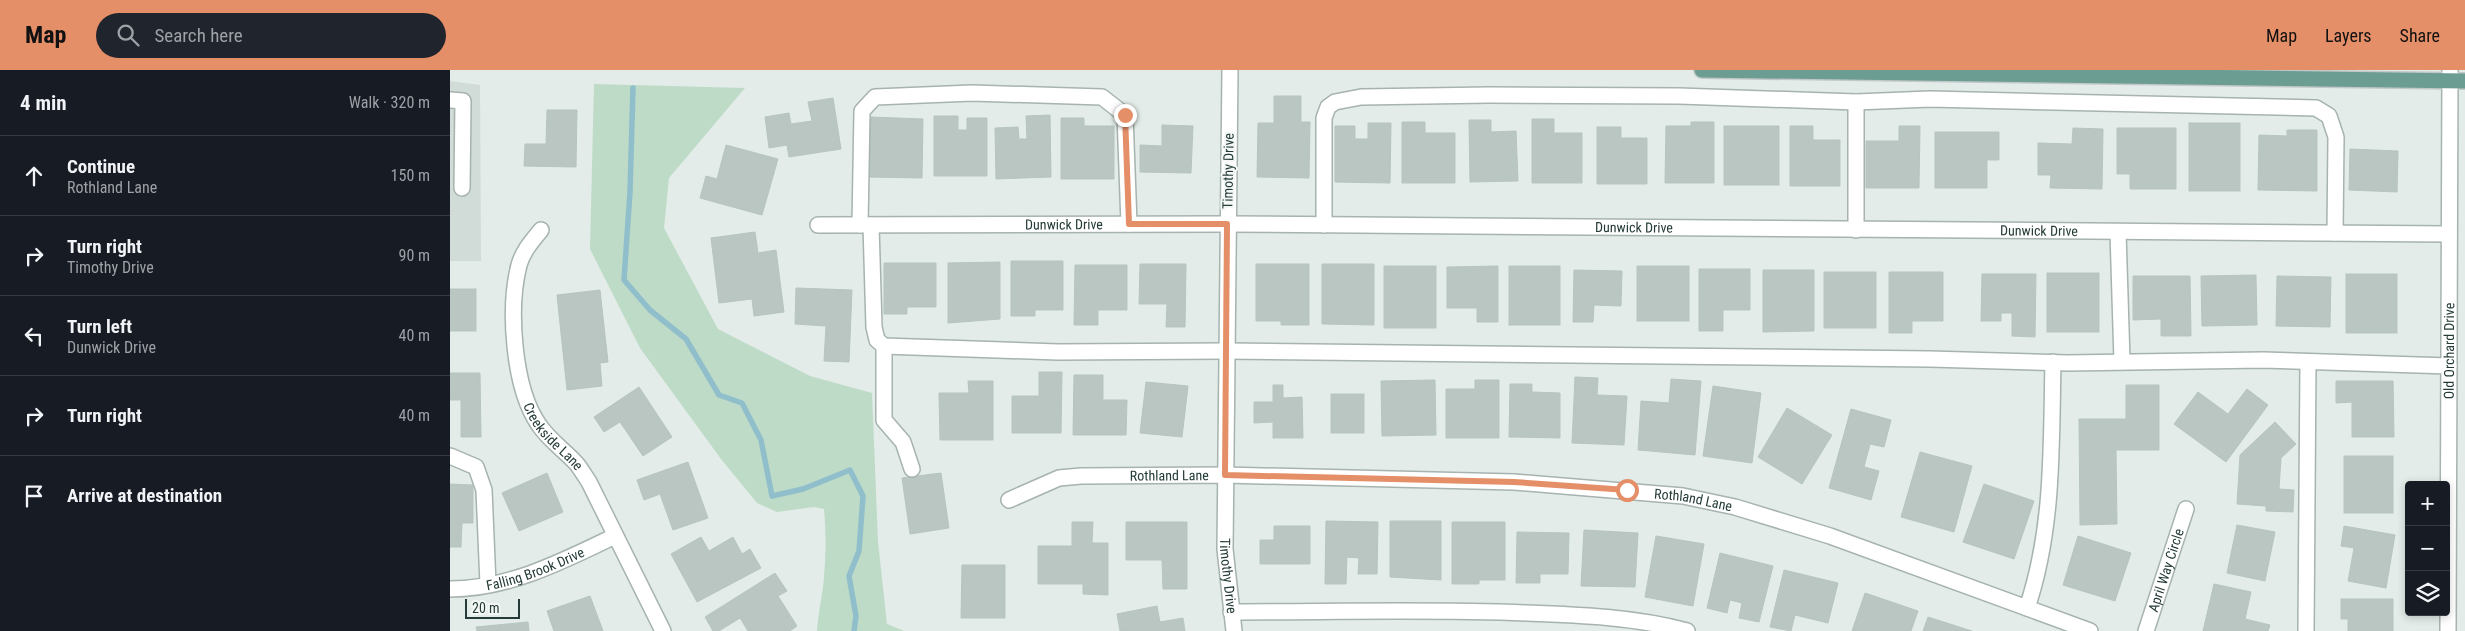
<!DOCTYPE html>
<html lang="en">
<head>
<meta charset="utf-8">
<style>
	body { margin:0; font-family:"Roboto Condensed",sans-serif; background:#20242c; color:#f1f3f6 }
	.controls { position:absolute; right:15px; bottom:15px; display:grid; overflow:hidden; border-radius:5px; box-shadow:0 2px 8px #0003 }
	.controls button { width:45px; height:45px; display:grid; place-items:center; padding:0; border:0; border-bottom:1px solid #363941; background:#171b24; color:#f1f3f6; font:25px sans-serif }
	.scale { position:absolute; left:15px; bottom:12px; width:55px; box-sizing:border-box; padding-left:5px; border:2px solid #243b37; border-top:0; font-size:14px; line-height:18px; white-space:nowrap; color:#243b37; -webkit-text-stroke:4px #f3f8f6; paint-order:stroke }
	.stop { position:absolute; width:15px; height:15px; margin:-11px; border:4px solid #e58f68; border-radius:50%; background:#fff }
	.stop.end { background:#e58f68; border-color:#fff; box-shadow:0 1px 5px #0008 }
	.list { margin:0; padding:0; list-style:none }
	h2 { display:flex; justify-content:space-between; align-items:center; height:65px; margin:0; padding:0 20px; font-size:21px }
	h2 small { font-size:16px; font-weight:400; color:#9ea1a6 }
	.list li { display:grid; grid-template-columns:32px 1fr auto; gap:15px; align-items:center; box-sizing:border-box; height:80px; padding:0 20px; border-top:1px solid #363941 }
	.list b { display:block; font-size:19px; white-space:nowrap }
	.list p { margin:0; font-size:16px; white-space:nowrap; color:#9ea1a6 }
	.list em { font-size:16px; font-style:normal; color:#9ea1a6 }
	.icon { flex:none; width:28px; height:28px; fill:none; stroke:currentColor; stroke-width:2; stroke-linecap:round; stroke-linejoin:round }
	.map { position:relative; flex:none; width:2015px; height:561px; overflow:hidden }
	header { display:flex; align-items:center; gap:30px; box-sizing:border-box; height:70px; padding:0 25px; background:#e58f68; color:#111 }
	header strong { font-size:24px }
	nav { display:flex; gap:28px; margin-inline-start:auto; font-size:18px }
	.search { width:350px; height:45px; background:#20242c; display:flex; align-items:center; gap:12px; box-sizing:border-box; padding:0 18px; border-radius:28px; color:#9ea1a6; font-size:19px }
	main { display:flex }
	aside { flex:1; background:#171b24 }
	.map>svg:first-child { display:block }
	.built { fill:#d1dbd7 }
	.green { fill:#bedbc8 }
	.lines { fill:none; stroke-linecap:round; stroke-linejoin:round }
	.stream { stroke:#90becb; stroke-width:5.5 }
	.building { fill:#b9c6c1; stroke:#b6c5c0 }
	.minor-casing { stroke:#a6b3af; stroke-width:18 }
	.major-casing { stroke:#c2c8c7; stroke-width:18 }
	.minor { stroke:#fff; stroke-width:15 }
	.major { stroke:#6c9d93; stroke-width:15 }
	.route { stroke:#e58f68; stroke-width:6 }
	.labels { text-anchor:middle; dominant-baseline:central; stroke-width:4; stroke-linejoin:round; paint-order:stroke }
	.street-label { font-size:14px; fill:#243b37; stroke:#f3f8f6 }
</style>
</head>
<body>
<header>
<strong>Map</strong>
<div class="search"><svg class="icon" aria-label="search" viewBox="0 0 24 24"><circle cx="10" cy="10" r="6"/><path d="M15 15l6 6"/></svg>Search here</div>
<nav><a>Map</a><a>Layers</a><a>Share</a></nav>
</header>
<main>
<aside>
<h2>4 min<small>Walk · 320 m</small></h2>
<ul class="list">
<li><svg class="icon" aria-label="ahead" viewBox="0 0 24 24"><path d="M12 20V5M6 11l6-6 6 6"/></svg><div><b>Continue</b><p>Rothland Lane</p></div><em>150 m</em></li>
<li><svg class="icon" aria-label="right" viewBox="0 0 24 24"><path d="M7 20v-9h11M14 6l5 5-5 5"/></svg><div><b>Turn right</b><p>Timothy Drive</p></div><em>90 m</em></li>
<li><svg class="icon" aria-label="left" viewBox="0 0 24 24"><path d="M17 20v-9H6M10 6l-5 5 5 5"/></svg><div><b>Turn left</b><p>Dunwick Drive</p></div><em>40 m</em></li>
<li><svg class="icon" aria-label="right" viewBox="0 0 24 24"><path d="M7 20v-9h11M14 6l5 5-5 5"/></svg><div><b>Turn right</b></div><em>40 m</em></li>
<li><svg class="icon" aria-label="arrive" viewBox="0 0 24 24"><path d="M6 21V4h12l-3 4 3 4H6"/></svg><div><b>Arrive at destination</b></div></li>
</ul>
</aside>
<div class="map">
<svg width="2015" height="561" viewBox="0 0 2015 561">
	<rect width="100%" height="100%" fill="#e3ece8"/>
	<!-- built -->
	<path class="built" d="M0,11l30,4 1,176h-31z"/>
	<!-- green -->
	<path class="green" d="M144,14l151,4 -76,90 -5,50 54,101 92,47 62,17 6,149 9,82 17,7h-87c1,-19 6,-37 7,-55 2,-22 2,-45 0,-67l-10,-2 -37,5 -20,-9 -36,-44 -81,-111 -50,-99z"/>
	<g class="lines">
		<!-- stream -->
		<path class="stream" d="M183,18l-3,104 -6,88 26,30 36,29 33,56 23,8 19,37 11,56 31,-7 47,-19 13,26 -4,55 -10,25 7,40 -2,15"/>
	</g>
	<!-- building -->
	<g class="building">
		<path d="M824,26h27v26h9l-1,56 -52,-1 1,-54h16z"/>
		<path d="M383,28l8,51 -52,8 -2,-12 -18,3 -4,-31 24,-4 2,11 21,-3 -4,-19z"/>
		<path d="M97,40h30l-1,57 -52,-1 1,-22h21z"/>
		<path d="M600,45l1,62 -55,2 -1,-51 23,-1 1,12h8l-1,-23z"/>
		<path d="M484,46h24v14h9v-12h20v58h-53z"/>
		<path d="M421,47l52,2 -1,59 -53,-1z"/>
		<path d="M611,48h23v8h30v53h-53z"/>
		<path d="M1082,49h22v14h28v50h-50z"/>
		<path d="M1019,50h22v12l25,-1 2,50 -48,1z"/>
		<path d="M952,52h23v11h30v50h-53z"/>
		<path d="M1241,52h23v61h-49l1,-57h25z"/>
		<path d="M918,53h23l-1,60 -55,-1v-56h20v13h13z"/>
		<rect x="1739" y="53" width="51" height="68"/>
		<path d="M712,55l31,1 -2,47 -51,-1v-27l22,1z"/>
		<rect x="1274" y="56" width="55" height="59"/>
		<path d="M1340,56h23v14h27v46h-50z"/>
		<path d="M1449,56h21l-1,62h-53v-47h33z"/>
		<path d="M1147,57h24v11h26v46h-50z"/>
		<path d="M1623,58l30,1 -1,60 -52,-1 1,-13h-13v-32l34,1z"/>
		<path d="M1667,58h59v61h-46v-15h-13z"/>
		<path d="M1837,60h30v61l-59,-1 1,-55 28,1z"/>
		<path d="M1485,62h64v28h-12v28h-52z"/>
		<path d="M276,75l52,14 -16,56 -62,-17 6,-22 11,3z"/>
		<path d="M1900,79l48,2 -1,41 -48,-2z"/>
		<path d="M305,162l3,21 18,-3 8,62 -30,4 -2,-17 -33,4 -8,-65z"/>
		<path d="M561,191h52v49h-28v6h-24z"/>
		<path d="M550,192v57l-52,4v-60z"/>
		<path d="M434,193h52v44h-29v7h-23z"/>
		<path d="M690,194h46l-1,63h-19l1,-23h-28z"/>
		<path d="M806,194h53v61h-28v-4h-25z"/>
		<path d="M872,194h52v61l-52,-1z"/>
		<path d="M625,195h52v45h-29v15h-24z"/>
		<rect x="934" y="196" width="52" height="62"/>
		<path d="M1048,196v56h-21v-14h-30v-41z"/>
		<rect x="1059" y="196" width="51" height="59"/>
		<rect x="1187" y="196" width="52" height="55"/>
		<path d="M1249,199h51v41h-27v21h-24z"/>
		<path d="M1124,200l48,1 -1,35 -27,-1 -1,17h-20z"/>
		<path d="M1313,200h51v61l-51,1z"/>
		<rect x="1374" y="202" width="52" height="56"/>
		<path d="M1439,202h54v49h-31v12h-23z"/>
		<rect x="1597" y="203" width="52" height="59"/>
		<path d="M1532,204h54l-1,63 -23,-1v-23h-11v8h-20z"/>
		<rect x="1896" y="204" width="51" height="59"/>
		<path d="M1806,205l1,50 -55,1 -1,-50z"/>
		<path d="M1683,206h57l1,60h-30v-17l-28,1z"/>
		<path d="M1827,206l54,1 -1,50 -54,-1z"/>
		<path d="M346,218l56,2 -3,72 -25,-1 2,-35 -31,-2z"/>
		<rect x="0" y="219" width="26" height="42"/>
		<path d="M150,220l8,72 -8,1 2,23 -35,4 -10,-95z"/>
		<path d="M589,302h23l-1,61h-49v-37h27z"/>
		<path d="M0,303h30l1,64h-20v-37h-11z"/>
		<path d="M624,305h29v25h24l-1,35h-53z"/>
		<path d="M1125,307l23,1 -1,17 30,1 -3,49 -52,-2z"/>
		<path d="M1221,309l30,2 -6,74 -57,-5 3,-49 28,2z"/>
		<path d="M985,310l1,55 -54,1 -1,-55z"/>
		<path d="M1025,310h24v58h-53v-49h29z"/>
		<path d="M518,311h25v59h-53l-1,-47h30z"/>
		<path d="M1886,311h57l1,56h-42v-35l-16,1z"/>
		<path d="M696,312l42,4 -6,51 -42,-4z"/>
		<path d="M1060,314h22v8l28,1v45l-51,-1z"/>
		<path d="M823,315h10v13l19,-1 1,41h-30v-16l-19,1v-21h19z"/>
		<path d="M1676,315h33v65h-43l1,74 -37,1 -1,-106h47z"/>
		<path d="M1263,316l48,7 -9,70 -49,-7z"/>
		<path d="M189,317l33,50 -29,19 -23,-34 -16,10 -10,-15z"/>
		<path d="M1797,319l21,16 -42,57 -52,-38 24,-32 30,22z"/>
		<rect x="881" y="324" width="33" height="39"/>
		<path d="M1337,338l45,27 -30,49 -44,-27z"/>
		<path d="M1401,339l40,11 -7,27 -14,-3 -6,23 15,4 -8,29 -42,-12z"/>
		<path d="M1825,352l21,22 -15,14 -2,31 15,1 -1,22 -27,-1v-5l-29,-2 3,-49z"/>
		<path d="M1470,382l52,14 -18,66 -53,-15z"/>
		<rect x="1894" y="386" width="49" height="57"/>
		<path d="M238,392l20,56 -35,12 -13,-36 -16,6 -7,-20z"/>
		<path d="M97,403l16,39 -44,19 -17,-38z"/>
		<path d="M491,403l8,55 -39,6 -8,-56z"/>
		<path d="M0,414l23,1v38h-11l-1,24h-11z"/>
		<path d="M1534,414l50,17 -20,58 -51,-17z"/>
		<path d="M876,451l52,1 -1,52h-19l1,-16 -12,-1 -1,27h-21z"/>
		<path d="M940,451h51v59l-51,-3z"/>
		<path d="M622,452h21l-1,21h16v52l-25,-1v-10h-45v-38h34z"/>
		<path d="M676,452h61v67h-24l-1,-29h-36z"/>
		<path d="M1002,452h53v58h-26v4h-27z"/>
		<path d="M1787,455l38,7 -10,49 -38,-8z"/>
		<path d="M824,456h36v38h-50v-24h14z"/>
		<path d="M1894,456l51,9 -9,53 -38,-7 6,-33 -13,-2z"/>
		<path d="M1134,460l54,3 -3,54 -54,-1z"/>
		<path d="M1067,462l52,1 -1,41h-28v9h-24z"/>
		<path d="M1206,466l48,8 -11,62 -48,-9z"/>
		<path d="M1628,466l53,17 -16,48 -52,-16z"/>
		<path d="M251,467l8,14 24,-14 9,17 8,-5 11,19 -64,34 -26,-48z"/>
		<path d="M1270,483l53,13 -14,56 -20,-4 3,-15 -12,-3 -3,13 -20,-5z"/>
		<path d="M512,495h43v53h-44z"/>
		<path d="M1334,500l54,13 -10,40 -33,-8 -4,16 -21,-4z"/>
		<path d="M325,503l12,18 -9,5 19,30 -7,5h-42l-8,-13 -21,13h-6l-8,-14z"/>
		<path d="M1764,514l37,8 -6,27 25,6 -2,6h-65z"/>
		<path d="M1415,523l53,18 -7,20h-59z"/>
		<path d="M140,526l13,35h-49l-7,-20z"/>
		<path d="M1891,529h52v32h-45v-12h-7z"/>
		<path d="M707,536l3,16 23,-4 2,13h-65l-3,-17z"/>
		<path d="M1478,547l44,14h-49z"/>
		<path d="M78,552l1,9h-52l-1,-4z"/>
	</g>
	<g class="lines">
		<!-- minor casing -->
		<g class="minor-casing">
			<g id="minor">
				<path id="s1" d="M780,0l-5,479 9,82"/>
				<path d="M0,30l13,1 -1,87"/>
				<path d="M1406,32v128"/>
				<path id="s2" d="M368,155l409,-1 1222,10"/>
				<path d="M410,155l2,-114 13,-14 97,-4 130,4 23,18 4,109"/>
				<path d="M421,155l3,102 3,13 7,6 174,6 168,-1 704,8 138,4 195,-3 186,6"/>
				<path d="M874,155v-107l4,-11 7,-5 26,-5 128,-2 190,1 177,6 74,-3 386,9 13,8 7,21 -1,96"/>
				<path id="s3" d="M91,160c-9,11 -18,21 -22,35 -11,43 -6,123 20,160 10,15 25,25 37,38 5,6 9,13 13,19l74,149"/>
				<path d="M1668,162l4,129"/>
				<path d="M434,276v74l19,22 9,27"/>
				<path d="M0,386l26,11 8,23 4,94"/>
				<path id="s4" d="M559,430l50,-22 22,-2 144,-1 289,7 169,14 52,11 95,29 260,95"/>
				<path id="s5" d="M0,519c59,0 113,-28 165,-53"/>
				<path d="M1577,538c27,-80 24,-163 26,-246"/>
				<path d="M781,542c98,0 197,-3 295,1 54,2 109,4 161,18"/>
				<path id="s6" d="M1696,561l40,-122"/>
				<path d="M1856,561l2,-269"/>
				<path id="s7" d="M1998,561l2,-561"/>
			</g>
		</g>
		<!-- major casing -->
		<g class="major-casing">
			<path id="major" d="M1252,0l763,11"/>
		</g>
		<!-- minor -->
		<use href="#minor" class="minor"/>
		<!-- major -->
		<use href="#major" class="major"/>
	</g>
	<g class="lines">
		<!-- route -->
		<path class="route" d="M675,45l4,109h98l-2,251 289,7 113,8"/>
	</g>
	<g class="labels">
		<!-- street labels -->
		<g class="street-label">
			<text transform="translate(778 101) rotate(-89)">Timothy Drive</text>
			<text stroke="none"><textPath href="#s2" startOffset="246">Dunwick Drive</textPath></text>
			<text stroke="none"><textPath href="#s2" startOffset="816">Dunwick Drive</textPath></text>
			<text stroke="none"><textPath href="#s2" startOffset="1221">Dunwick Drive</textPath></text>
			<text stroke="none"><textPath href="#s7" startOffset="280">Old Orchard Drive</textPath></text>
			<text stroke="none"><textPath href="#s3" startOffset="224">Creekside Lane</textPath></text>
			<text stroke="none"><textPath href="#s4" startOffset="165">Rothland Lane</textPath></text>
			<text stroke="none"><textPath href="#s4" startOffset="690">Rothland Lane</textPath></text>
			<text stroke="none"><textPath href="#s5" startOffset="88">Falling Brook Drive</textPath></text>
			<text stroke="none"><textPath href="#s6" startOffset="64">April Way Circle</textPath></text>
			<text stroke="none"><textPath href="#s1" startOffset="506">Timothy Drive</textPath></text>
		</g>
	</g>
</svg>
<div class="controls">
<button>+</button>
<button>−</button>
<button><svg class="icon" aria-label="layers" viewBox="0 0 24 24"><path d="M12 4l9 5-9 5-9-5zM3 14l9 5 9-5"/></svg></button>
</div>
<div class="scale">20 m</div>
<div class="stop" style="left:1177px;top:420px"></div>
<div class="stop end" style="left:675px;top:45px"></div>
</div>
</main>
</body>
</html>
